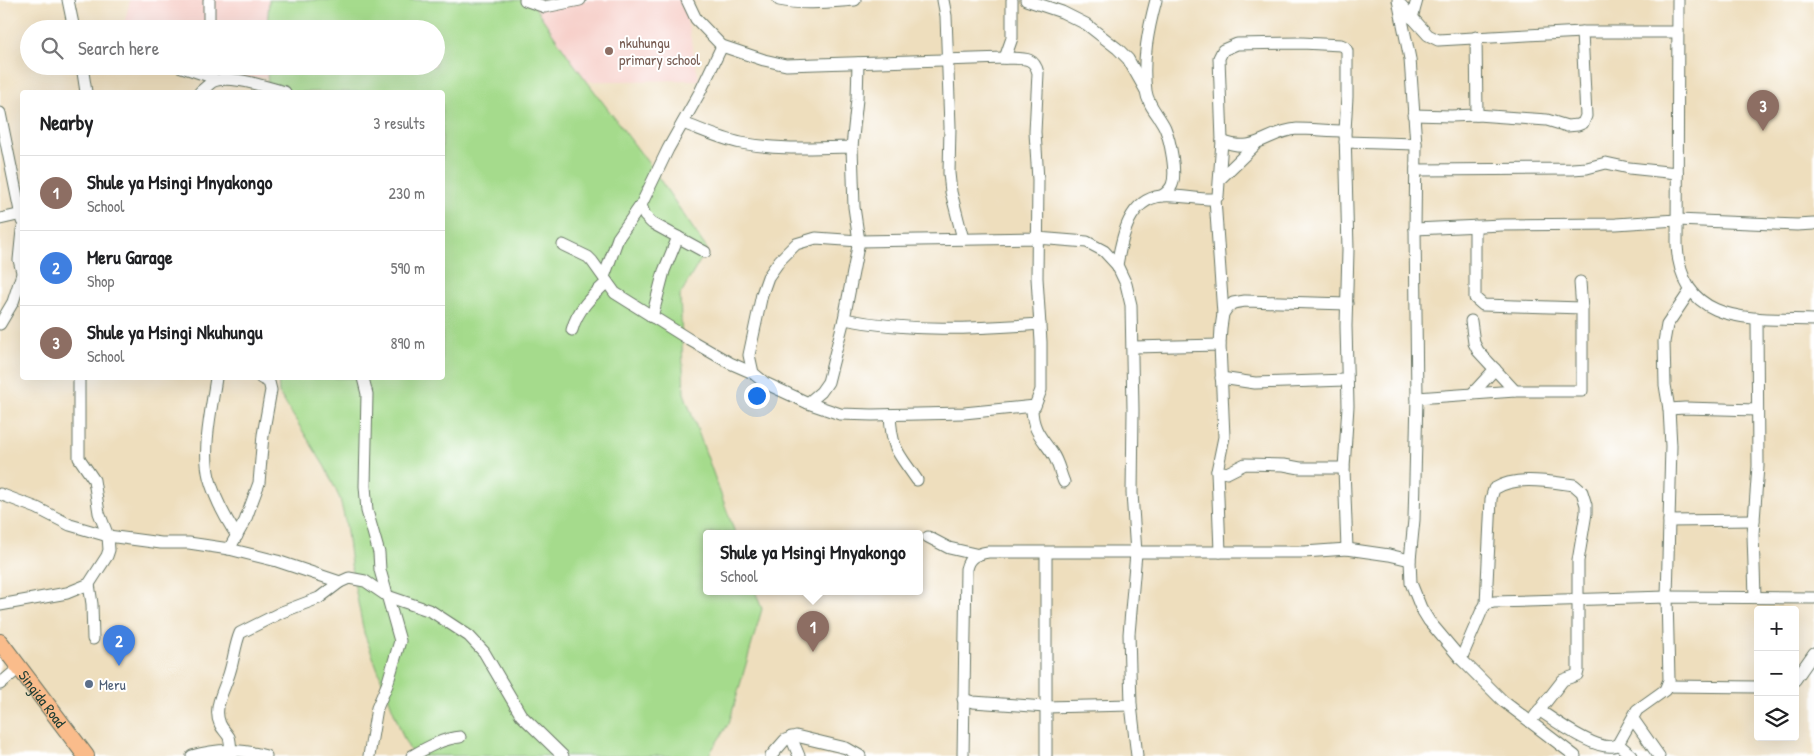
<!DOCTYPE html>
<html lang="en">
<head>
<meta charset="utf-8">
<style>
	body { margin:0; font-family:"Patrick Hand",sans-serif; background:#f2f2f2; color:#202124 }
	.controls { position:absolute; right:15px; bottom:15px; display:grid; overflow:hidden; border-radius:5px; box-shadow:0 5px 20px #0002 }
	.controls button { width:45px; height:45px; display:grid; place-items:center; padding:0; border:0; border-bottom:1px solid #e0e0e0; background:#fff; color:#202124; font:25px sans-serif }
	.you { position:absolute; left:756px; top:395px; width:18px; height:18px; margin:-12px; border:4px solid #fff; border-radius:50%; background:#1a73e8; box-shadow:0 0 0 8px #1a73e833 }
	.badge { display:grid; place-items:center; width:32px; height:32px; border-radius:50%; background:#b5179e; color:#fff; font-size:16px; font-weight:700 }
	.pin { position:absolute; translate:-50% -41px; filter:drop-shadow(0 1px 2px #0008) }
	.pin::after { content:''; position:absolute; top:26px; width:18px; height:15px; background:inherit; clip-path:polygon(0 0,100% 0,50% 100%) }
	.popup { position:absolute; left:703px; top:530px; width:220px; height:65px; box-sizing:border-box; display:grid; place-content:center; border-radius:5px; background:#fff; filter:drop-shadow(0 1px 4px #0005); font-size:16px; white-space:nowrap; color:#757577 }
	.popup b { font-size:19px; color:#202124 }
	.popup::after { content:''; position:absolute; left:50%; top:100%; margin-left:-10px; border:10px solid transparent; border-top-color:#fff }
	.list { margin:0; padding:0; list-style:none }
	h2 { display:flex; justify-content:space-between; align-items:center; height:65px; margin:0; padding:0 20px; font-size:21px }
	h2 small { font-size:16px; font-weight:400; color:#757577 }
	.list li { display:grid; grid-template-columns:32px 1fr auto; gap:15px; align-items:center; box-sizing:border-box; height:75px; padding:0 20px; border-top:1px solid #e0e0e0 }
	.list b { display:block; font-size:19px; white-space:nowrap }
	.list p { margin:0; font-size:16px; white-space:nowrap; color:#757577 }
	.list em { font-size:16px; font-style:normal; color:#757577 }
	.icon { flex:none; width:28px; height:28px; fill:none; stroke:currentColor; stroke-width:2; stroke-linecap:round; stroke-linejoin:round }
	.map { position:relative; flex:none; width:1814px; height:756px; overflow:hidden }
	.search { position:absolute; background:#fff; box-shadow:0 5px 20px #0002; left:20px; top:20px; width:425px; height:55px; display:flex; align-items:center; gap:12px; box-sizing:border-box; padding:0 18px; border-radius:28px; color:#757577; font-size:19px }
	.panel { position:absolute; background:#fff; box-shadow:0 5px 20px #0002; left:20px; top:90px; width:425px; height:290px; border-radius:5px }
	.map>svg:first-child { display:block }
	.built { fill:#f7d0ca }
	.green { fill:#a5db8c; stroke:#628c60 }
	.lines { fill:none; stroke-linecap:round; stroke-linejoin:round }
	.minor-casing { stroke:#677564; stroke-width:13 }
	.highway-casing { stroke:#677564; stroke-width:18 }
	.minor { stroke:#fff; stroke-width:11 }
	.highway { stroke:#fabc8b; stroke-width:16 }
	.education-dot { fill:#8d6e63; stroke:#fff; stroke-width:2 }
	.service-dot { fill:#5c6f8a; stroke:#fff; stroke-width:2 }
	.labels { text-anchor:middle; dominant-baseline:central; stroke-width:4; stroke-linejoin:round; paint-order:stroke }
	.education-label { font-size:15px; fill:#785e54; stroke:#fff; text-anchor:start }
	.service-label { font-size:15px; fill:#4e5e75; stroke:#fff; text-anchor:start }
	.street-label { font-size:15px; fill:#1f3d34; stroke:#fff }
</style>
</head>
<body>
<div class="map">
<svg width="1814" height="756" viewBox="0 0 1814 756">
	<rect width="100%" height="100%" fill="#fff"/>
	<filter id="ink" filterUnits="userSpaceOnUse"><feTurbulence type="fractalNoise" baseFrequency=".02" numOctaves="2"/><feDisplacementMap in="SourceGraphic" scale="10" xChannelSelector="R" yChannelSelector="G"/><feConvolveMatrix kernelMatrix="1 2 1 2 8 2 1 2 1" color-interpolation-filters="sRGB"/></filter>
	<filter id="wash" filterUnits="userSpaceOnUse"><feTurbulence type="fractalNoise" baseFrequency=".0096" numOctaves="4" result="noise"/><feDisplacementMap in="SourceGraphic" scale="20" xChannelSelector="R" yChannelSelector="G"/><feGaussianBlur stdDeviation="1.12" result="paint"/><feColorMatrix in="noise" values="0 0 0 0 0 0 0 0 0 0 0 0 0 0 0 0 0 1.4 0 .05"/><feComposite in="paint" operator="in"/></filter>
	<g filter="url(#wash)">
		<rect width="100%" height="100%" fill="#eedebd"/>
		<!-- built -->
		<g class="built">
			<path d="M130,0h140l5,29h-152z"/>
			<path d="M523,0h160l16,80 -171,2z"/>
			<path d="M199,66h74l-4,11 -66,1z"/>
		</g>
		<!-- green -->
		<path class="green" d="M269,0h261l41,60 81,108 55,81 -27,46 4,98 51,140h-28v58h48l7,18 -33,114 -21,33h-295l-9,-17 -40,-106 -12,-61 -6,-47 -6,-26 -15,-32 -46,-74 -1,-15h164v-286h-174l-1,-26h169v-37h-169z"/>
	</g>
	<g filter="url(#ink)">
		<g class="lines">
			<!-- minor casing -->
			<g class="minor-casing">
				<g id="minor">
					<path d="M68,0l6,29"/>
					<path d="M209,0v29"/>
					<path d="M525,0l20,7 35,-7"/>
					<path d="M687,0l9,19 26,27 42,14 22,5 219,-7c16,1 29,-3 33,15l-3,59 3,48 -1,98 4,64v48l-6,16 -71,7 -92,2 -32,-1 -32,-11 -43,-20 -12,-10 -4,-18 13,-61 6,-17 12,-17 16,-16 20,-6 43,3 178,-3 50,4 17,9 13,14 9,19 5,21 2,105 -1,83 4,60 -7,81 2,71 6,51"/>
					<path d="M779,0c25,5 50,2 76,0"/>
					<path d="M943,0l3,16 4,111 -1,46 2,19 12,47"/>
					<path d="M1026,0l36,12 24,12 32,25 10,10 17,30"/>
					<path d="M1156,0c-8,30 -14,60 -10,91 2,15 13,24 19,37 5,12 12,45 7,57 -2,5 -6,8 -10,11"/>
					<path d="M1398,0l12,59 6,85 -1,85 2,169 -3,122 -4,40 1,23 10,25 8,13 32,38 42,42 72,55"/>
					<path d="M1678,0l-1,245c4,82 76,73 137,75"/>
					<path d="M1401,5l27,30 10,5 144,-8h96"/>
					<path d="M1412,18l5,-18"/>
					<path d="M1476,37l1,78"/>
					<path d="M1005,58l7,-20v-38"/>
					<path d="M82,66l4,26"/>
					<path d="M179,66l33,11"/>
					<path d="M200,92c4,-3 8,-7 12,-10 15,-9 57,6 73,10"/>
					<path d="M0,113l22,108"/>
					<path d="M1413,115l38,1 26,-1 70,5 20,6 11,-1 5,-2 3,-7 -4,-84"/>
					<path d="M683,123c19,7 38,16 58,20 37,7 74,5 111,4"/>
					<path d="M1222,141c34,14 45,-10 75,-12 16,0 32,2 48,2"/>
					<path d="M1345,142l71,2"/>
					<path d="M1416,170l156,-1 15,-1 19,-5 23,5 48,5"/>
					<path d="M1220,179l35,-34"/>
					<path d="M1215,199l8,115"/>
					<path d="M0,219l22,-5"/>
					<path d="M1475,226v72l8,7 99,3"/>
					<path d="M1415,229l87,-4 114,-1 61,-4 120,5 17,-1"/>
					<path d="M22,230l-3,30 3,12"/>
					<path d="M563,245l25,12 4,4 23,32 75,47 40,23 23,10"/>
					<path d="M705,252l-53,-29 -7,-7 -4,-11 27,-56 32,-57 22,-46"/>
					<path d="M1117,265c5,-27 11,-65 44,-69 17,-2 37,4 54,3l3,-3 4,-55 -3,-83 4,-8 14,-6 65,-1 39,2 4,2 2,4v46l-2,34 3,119 -2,76 2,80 -4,62 3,81"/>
					<path d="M604,277l14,-39 23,-33"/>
					<path d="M652,317l12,-46 14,-34"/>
					<path d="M844,319c65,13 130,10 196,5"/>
					<path d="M1471,321l3,22 4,8 37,40"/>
					<path d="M0,324l13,-22 9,-28"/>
					<path d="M572,330c5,-20 20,-34 35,-48"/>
					<path d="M1133,347l87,-2"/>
					<path d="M216,378c-4,28 -14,71 -7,99 5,19 17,42 28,59"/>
					<path d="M363,378l4,16 -2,92 2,25 12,42 1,17 20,71 -13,44 -10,23 -8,48"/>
					<path d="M1221,378l34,5 91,-3"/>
					<path d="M1472,394l23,-25"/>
					<path d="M1417,398l98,-7h67v-81l-2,-28"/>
					<path d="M808,403l13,-11 7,-10 16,-63 15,-78 -5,-34 -2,-60 5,-48 1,-36"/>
					<path d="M1032,408c0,21 9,29 20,45 6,8 8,20 12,29"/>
					<path d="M1669,409l16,-1 72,2"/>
					<path d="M890,415c2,36 8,37 27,65"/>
					<path d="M1217,471l10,2 18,-9 39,1 16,3h44"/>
					<path d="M0,494l37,14 33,17 38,11 53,7h28l40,6 48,12 63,21 9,-4 16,3 22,15 44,15 38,25 15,16 37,63 42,41"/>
					<path d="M1669,521l85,-1"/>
					<path d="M928,537l21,11 26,6"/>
					<path d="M229,549l16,-28 14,-38 4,-48 8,-45 -2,-8 -8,-4"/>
					<path d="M1220,552l-3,-81 7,-34 -4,-92 1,-17 2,-14 4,-6 6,-5 12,-2 102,3"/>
					<path d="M89,584l3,20 1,35"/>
					<path d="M1755,597l-2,-63 5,-68 -1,-148"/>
					<path d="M1486,604l5,-105 3,-10c22,-14 56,-7 80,-4l8,7 4,13v8l-8,48v110l-1,4 -14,5 -28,36"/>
					<path d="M0,605l67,-12 22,-9 18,-28 2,-6 -1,-14 -9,-23 -5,-33 -15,-22v-80"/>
					<path d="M1461,659l21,-49 4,-6 8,-2 173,-5 147,1"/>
					<path d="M1795,680l19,-27"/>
					<path d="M0,684l19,-16"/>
					<path d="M1668,686l90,1"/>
					<path d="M963,699l10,3 72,5 86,-2"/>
					<path d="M1539,710c15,10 63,46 79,34l19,-34 28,-20 4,-10 -2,-83 4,-151 -2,-37 -4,-24 -1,-43 3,-17 23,-34"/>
					<path d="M1633,719l26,37"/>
					<path d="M791,737l8,19"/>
					<path d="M1618,744l14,12"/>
					<path d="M192,756c24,-7 50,-7 74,0"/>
					<path d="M232,756c-2,-6 -1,-13 -3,-19 -3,-5 -7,-8 -9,-13 -8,-17 6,-37 10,-53 4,-13 5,-26 10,-38l42,-21 37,-14 21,-16"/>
					<path d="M412,756c14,-8 32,-18 48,-19"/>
					<path d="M771,756l14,-16 11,-4 50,12 14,8"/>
					<path d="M963,756l3,-187c3,-13 11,-15 22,-17h316l43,-3 42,6 21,5"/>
					<path d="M1046,756v-203"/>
				</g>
			</g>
			<!-- highway casing -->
			<g class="highway-casing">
				<g id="highway">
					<path id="s1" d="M0,642l86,114"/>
				</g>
			</g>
			<!-- minor -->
			<use href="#minor" class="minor"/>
			<!-- highway -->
			<use href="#highway" class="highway"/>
		</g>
	</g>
	<!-- markers -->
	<circle class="education-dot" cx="609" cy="51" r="5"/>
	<circle class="service-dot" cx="89" cy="684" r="5"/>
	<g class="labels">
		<!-- education labels -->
		<g class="education-label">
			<text x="619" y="42">nkuhungu<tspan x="619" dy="17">primary school</tspan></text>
		</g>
		<!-- service labels -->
		<g class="service-label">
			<text x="99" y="684">Meru</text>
		</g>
		<!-- street labels -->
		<g class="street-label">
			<text stroke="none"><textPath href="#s1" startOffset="71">Singida Road</textPath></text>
		</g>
	</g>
</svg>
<div class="controls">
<button>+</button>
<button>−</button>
<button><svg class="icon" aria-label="layers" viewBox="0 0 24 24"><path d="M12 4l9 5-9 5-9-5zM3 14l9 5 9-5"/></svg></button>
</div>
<div class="you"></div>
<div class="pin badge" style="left:813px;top:652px;background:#8d6e63">1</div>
<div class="popup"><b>Shule ya Msingi Mnyakongo</b>School</div>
<div class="pin badge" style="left:119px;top:666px;background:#3f7fe0">2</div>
<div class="pin badge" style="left:1763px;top:131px;background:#8d6e63">3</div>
<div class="search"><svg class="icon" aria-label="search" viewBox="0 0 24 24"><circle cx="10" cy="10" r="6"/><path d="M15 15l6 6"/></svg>Search here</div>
<section class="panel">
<h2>Nearby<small>3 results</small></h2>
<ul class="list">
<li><span class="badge" style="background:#8d6e63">1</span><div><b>Shule ya Msingi Mnyakongo</b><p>School</p></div><em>230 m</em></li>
<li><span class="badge" style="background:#3f7fe0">2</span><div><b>Meru Garage</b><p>Shop</p></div><em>590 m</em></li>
<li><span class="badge" style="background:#8d6e63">3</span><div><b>Shule ya Msingi Nkuhungu</b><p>School</p></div><em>890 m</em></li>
</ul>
</section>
</div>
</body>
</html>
